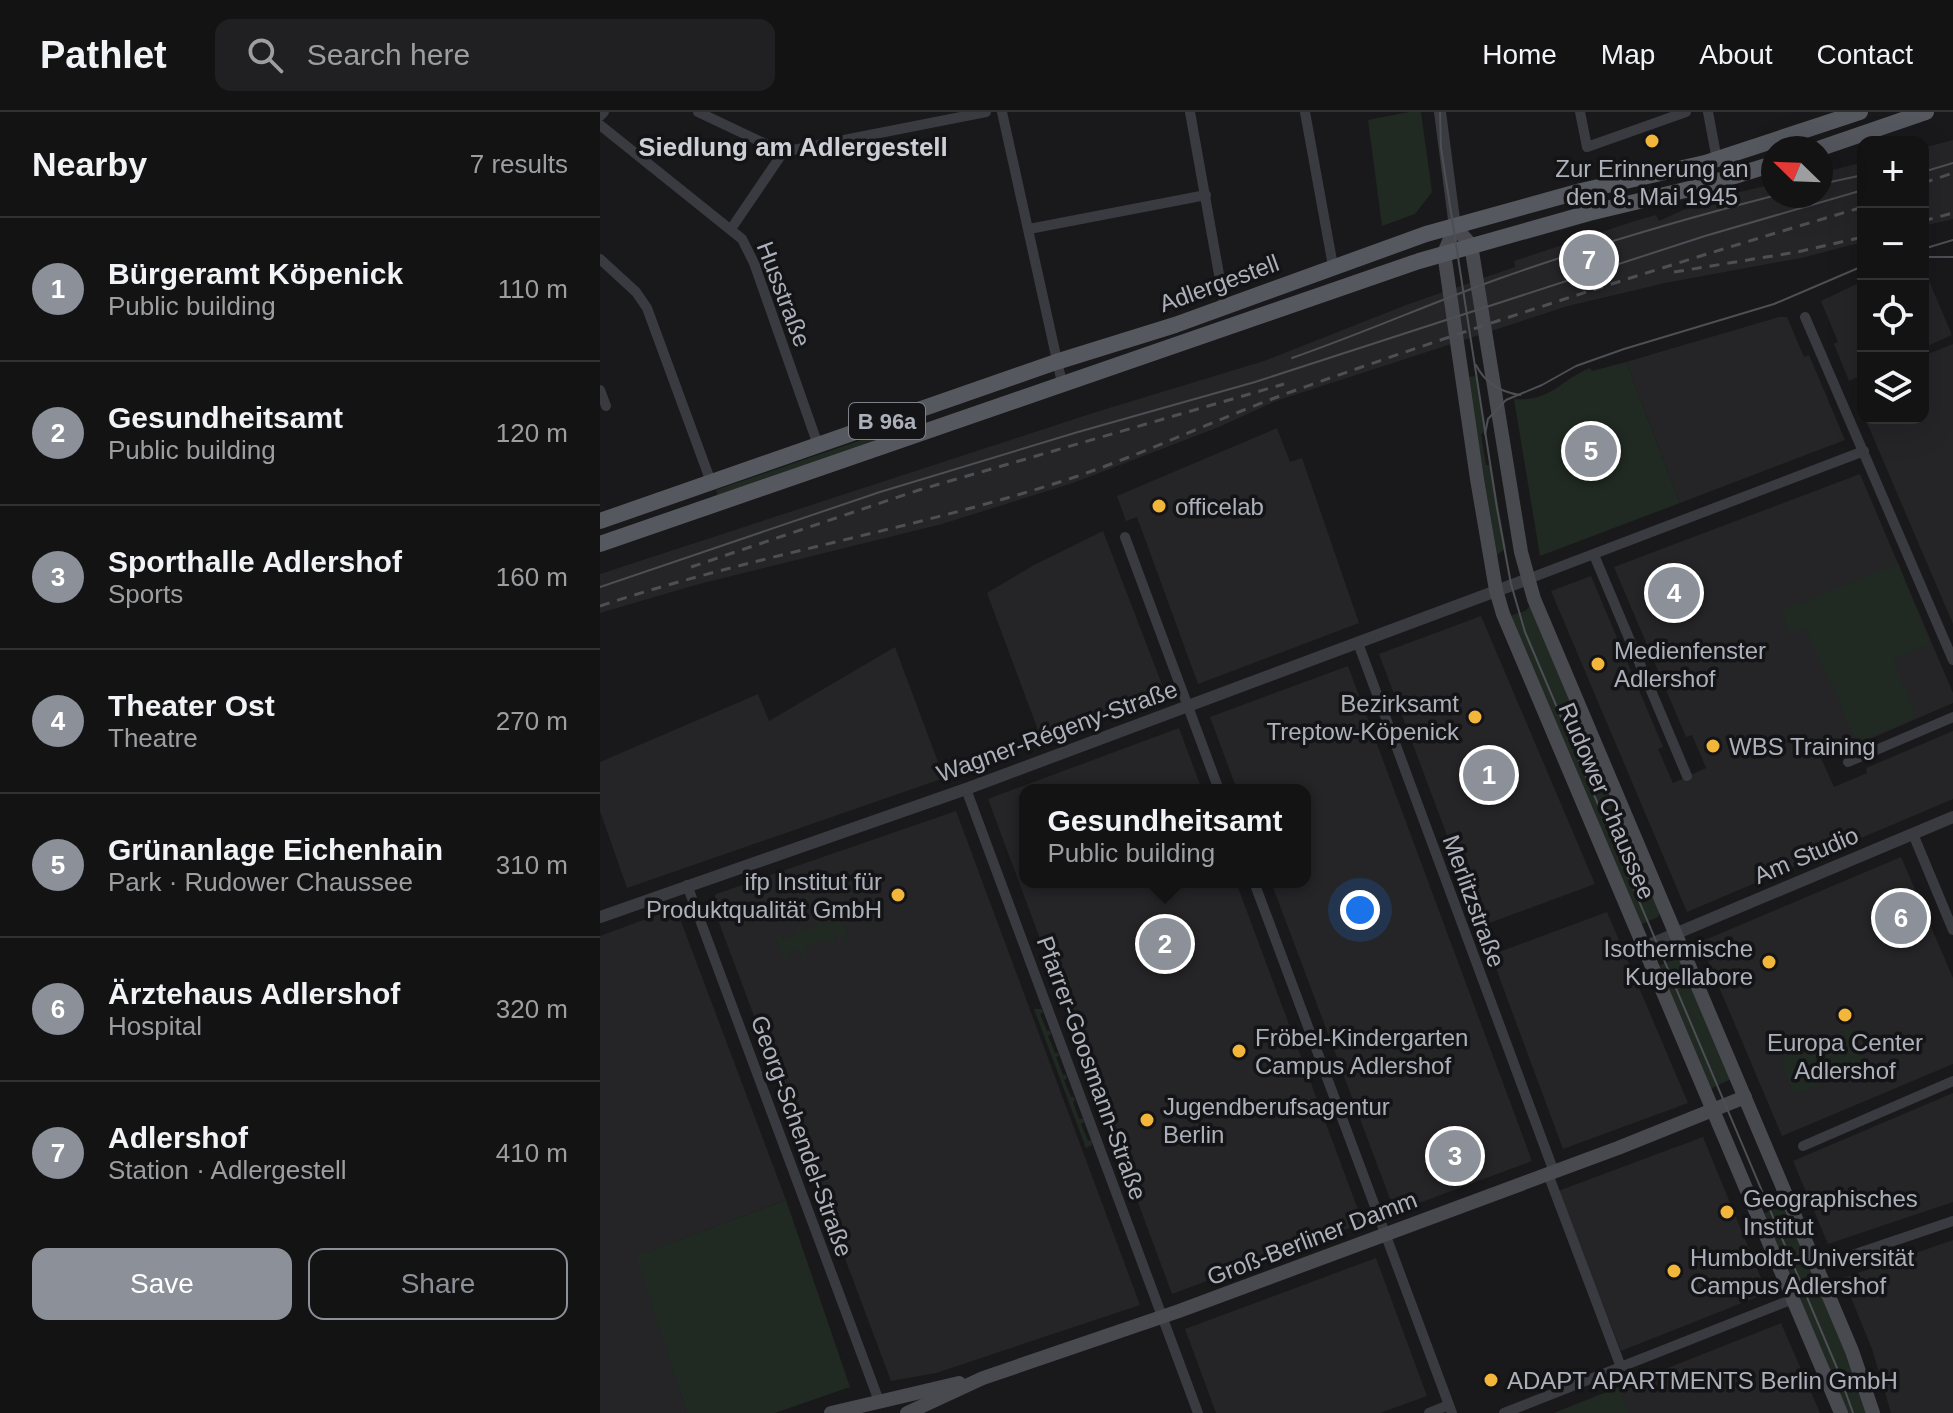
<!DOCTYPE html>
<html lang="en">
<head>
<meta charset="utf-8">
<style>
	body { margin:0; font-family:Helvetica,sans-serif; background:#202022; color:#f1f3f6 }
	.controls { position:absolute; right:24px; top:24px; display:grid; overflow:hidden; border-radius:16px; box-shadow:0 8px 32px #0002 }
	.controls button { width:72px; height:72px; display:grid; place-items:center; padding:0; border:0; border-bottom:2px solid #323234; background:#131314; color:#f1f3f6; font:40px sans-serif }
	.compass { position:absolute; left:1161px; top:24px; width:72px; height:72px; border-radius:50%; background:#131314; box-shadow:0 8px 32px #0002; rotate:293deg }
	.you { position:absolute; left:760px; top:798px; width:28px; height:28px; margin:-20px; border:6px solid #fff; border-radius:50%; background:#1a73e8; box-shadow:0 0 0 12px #1a73e833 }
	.badge { display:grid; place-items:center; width:52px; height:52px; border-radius:50%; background:#8c9099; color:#fff; font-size:26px; font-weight:700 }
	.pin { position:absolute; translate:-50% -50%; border:4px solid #fff; box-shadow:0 2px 8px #0006 }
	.popup { position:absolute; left:419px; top:672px; width:292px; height:104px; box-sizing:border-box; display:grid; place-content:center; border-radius:16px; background:#131314; filter:drop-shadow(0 2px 6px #0005); font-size:26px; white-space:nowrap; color:#9d9ea0 }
	.popup b { font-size:30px; color:#f1f3f6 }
	.popup::after { content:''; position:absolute; left:50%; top:100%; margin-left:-16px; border:16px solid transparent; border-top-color:#131314 }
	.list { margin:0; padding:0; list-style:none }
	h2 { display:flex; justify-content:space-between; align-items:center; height:104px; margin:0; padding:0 32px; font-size:34px }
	h2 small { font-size:26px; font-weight:400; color:#9d9ea0 }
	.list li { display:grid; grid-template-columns:52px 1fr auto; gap:24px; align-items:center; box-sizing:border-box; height:144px; padding:0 32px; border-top:2px solid #323234 }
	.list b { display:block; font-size:30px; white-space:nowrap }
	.list p { margin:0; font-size:26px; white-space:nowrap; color:#9d9ea0 }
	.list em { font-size:26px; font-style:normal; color:#9d9ea0 }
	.actions { display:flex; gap:16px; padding:24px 32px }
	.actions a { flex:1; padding:18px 0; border:2px solid #8c9099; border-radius:16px; text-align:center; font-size:28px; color:#8c9099 }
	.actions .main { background:#8c9099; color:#fff }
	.icon { flex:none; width:44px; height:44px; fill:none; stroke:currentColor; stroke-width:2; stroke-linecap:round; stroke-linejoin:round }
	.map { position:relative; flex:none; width:1353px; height:1301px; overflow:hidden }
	header { display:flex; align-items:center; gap:48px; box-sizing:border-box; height:112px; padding:0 40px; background:#131314; border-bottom:2px solid #323234 }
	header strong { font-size:38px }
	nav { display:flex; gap:44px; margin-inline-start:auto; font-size:28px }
	.search { width:560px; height:72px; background:#202022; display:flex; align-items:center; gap:20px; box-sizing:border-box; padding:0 28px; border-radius:16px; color:#9d9ea0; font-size:30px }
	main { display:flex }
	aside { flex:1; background:#131314 }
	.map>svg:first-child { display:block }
	.built { fill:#252528 }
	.green { fill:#202922 }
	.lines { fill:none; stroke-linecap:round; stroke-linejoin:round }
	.minor { stroke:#3a3b40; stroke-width:10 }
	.tertiary { stroke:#3a3b40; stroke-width:12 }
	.secondary { stroke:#484a50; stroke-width:14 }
	.primary { stroke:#56585f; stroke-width:16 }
	.tram { stroke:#4d4f55; stroke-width:2 }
	.rail { stroke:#4d4f55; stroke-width:3; stroke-dasharray:10 8; stroke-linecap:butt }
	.poi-dot { fill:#f2b63a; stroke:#141416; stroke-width:3 }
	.labels { text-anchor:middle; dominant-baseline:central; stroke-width:7; stroke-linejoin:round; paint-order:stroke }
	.shield { fill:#141416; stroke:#7e8189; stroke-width:2 }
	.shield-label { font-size:22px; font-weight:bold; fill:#abb0ba }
	.poi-label { font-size:24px; fill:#abb0ba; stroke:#141416; text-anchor:start }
	.street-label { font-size:24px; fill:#abb0ba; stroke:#141416 }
	.neighbourhood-label { font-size:26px; font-weight:bold; fill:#cccfd6; stroke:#141416 }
</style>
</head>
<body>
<header>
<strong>Pathlet</strong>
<div class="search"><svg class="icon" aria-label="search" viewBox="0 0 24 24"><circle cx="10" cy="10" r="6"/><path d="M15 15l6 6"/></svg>Search here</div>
<nav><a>Home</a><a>Map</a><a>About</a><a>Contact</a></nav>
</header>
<main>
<aside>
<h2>Nearby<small>7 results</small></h2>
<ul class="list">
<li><span class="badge">1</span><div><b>Bürgeramt Köpenick</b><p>Public building</p></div><em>110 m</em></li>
<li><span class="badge">2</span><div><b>Gesundheitsamt</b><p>Public building</p></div><em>120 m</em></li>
<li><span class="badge">3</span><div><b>Sporthalle Adlershof</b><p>Sports</p></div><em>160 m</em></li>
<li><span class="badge">4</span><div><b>Theater Ost</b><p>Theatre</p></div><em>270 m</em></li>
<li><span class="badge">5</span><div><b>Grünanlage Eichenhain</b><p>Park · Rudower Chaussee</p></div><em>310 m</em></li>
<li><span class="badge">6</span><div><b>Ärztehaus Adlershof</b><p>Hospital</p></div><em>320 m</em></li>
<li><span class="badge">7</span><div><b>Adlershof</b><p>Station · Adlergestell</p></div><em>410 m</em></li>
</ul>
<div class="actions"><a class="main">Save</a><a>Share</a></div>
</aside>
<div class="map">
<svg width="1353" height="1301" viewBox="0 0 1353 1301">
	<rect width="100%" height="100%" fill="#19191b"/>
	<!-- built -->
	<g class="built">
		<path d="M1353,28v79l-30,7v-78z"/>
		<path d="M1263,50v80l-62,16 -136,25 -97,23 -292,95 -57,26 -146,56 -131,41 -243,60 -99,29v-39l496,-162 168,-51 142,-56 109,-38 -1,-6 124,-41 18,-5 3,6 35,-16 4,4 16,-5 2,-6 57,-14v12h48v-23z"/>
		<path d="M1323,155l29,68 -29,13z"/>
		<path d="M1263,169v94l-14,6 -15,-37 4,-2 -17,-41z"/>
		<path d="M1179,205h8l17,40 5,-2 36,85 -165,63 -54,-141z"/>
		<path d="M1353,232v280l-88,-206h58v-62z"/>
		<path d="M677,316l13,34 12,-4 57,165 -161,61 -61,-167 -11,4 -9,-25z"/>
		<path d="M1260,362l93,219v10l-97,42 -3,-6 -34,15 15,33 33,-14 -1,-5 87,-37v68l-266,113 -136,-321 40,-15 72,171 -5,2 15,34 33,-15 -14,-33 -6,2 -72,-170z"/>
		<path d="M503,419l63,164 -124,46 -55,-148 47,-28z"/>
		<path d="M881,504l114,268 -114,42 -102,-272z"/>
		<path d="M295,535l49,131 -317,110 -27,-77v-49l158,-68 11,27z"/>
		<path d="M748,554l184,495 -137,51 -124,-330h34v-92h-68l-27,-73z"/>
		<path d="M579,616l23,62h-177v92h211l127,341 -191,71 -184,-495z"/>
		<path d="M356,699l184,494 -204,68 -45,8 -179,-477 4,-10z"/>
		<path d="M1301,745l52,121v86l-171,72 -82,-194z"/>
		<path d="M76,796l110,292 -149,56 50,157h-87v-477z"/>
		<path d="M1007,800l81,191 -125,46 -72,-194z"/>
		<path d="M1353,981v109l-125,42 -35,-83z"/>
		<path d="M1103,1025l64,156 -146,58 -63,-160z"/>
		<path d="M1353,1128v173h-62l-19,-64 -29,-71z"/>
		<path d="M776,1146l51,138 -47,17h-164l-31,-84z"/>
		<path d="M1181,1211l39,90h-266z"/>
	</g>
	<!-- green -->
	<g class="green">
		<path d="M809,0h12l11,80 -17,22 -33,12 -14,-106z"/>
		<path d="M1026,250l54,141 -140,53 -26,-157c37,3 46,-19 76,-31l2,3z"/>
		<path d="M877,264l9,55 -5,3 5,31h5l15,83 -9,7 -30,-178z"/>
		<path d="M325,306l2,6 -209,73 -2,-7z"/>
		<path d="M1298,451l32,81 -37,16 24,57 -60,26 -51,-115 -15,5 -10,-22z"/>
		<path d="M930,494l130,306 -2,5 -18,8 -130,-309 15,-5z"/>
		<path d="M237,799l4,3 8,26 -3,2 -4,-8 -9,3 3,9 -4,1 -4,-8 -23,8 2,8 -5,2 -3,-8 -12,4 2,9 -5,-2 -8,-23 3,-5 3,7 17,-5 -3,-8 4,-1 3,7 15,-5 -2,-8 4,-2 3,8 15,-5z"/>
		<path d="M1079,845l52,122 -21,10 -52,-123z"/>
		<path d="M434,897h8l1,3 -3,2 7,17h3l1,3 -3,2 7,17h3l1,3 -3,1 7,18h3l1,3 -3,2 7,17h3l1,3 -2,2 6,17h4l1,3 -3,2 7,17 3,-1 1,5 -6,3z"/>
		<path d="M1251,916l16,37 -73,30 -14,-36z"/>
		<path d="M186,1088l64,187 -75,26h-88l-51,-157z"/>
		<path d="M1184,1092l67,156 17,53h-22l-83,-199z"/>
		<path d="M1019,1275l10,26h-75z"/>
	</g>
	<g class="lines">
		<!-- minor -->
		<g class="minor">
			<path d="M98,0l76,36 14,3 198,-39"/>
			<path d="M402,0l60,271"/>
			<path d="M590,0l35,196"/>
			<path d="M705,0l28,154"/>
			<path d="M980,0l7,35 99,-35"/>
			<path d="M1108,0l9,48"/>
			<path d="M0,4l4,-4"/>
			<path d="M0,13l142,114 12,24 64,182"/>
			<path d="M131,117l53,-78"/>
			<path d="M429,117l177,-34"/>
			<path d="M0,147l36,33 11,16 64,174"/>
			<path d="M1205,205l148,343"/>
			<path d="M0,278l6,16"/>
			<path d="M525,425l94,253"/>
			<path d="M994,443l93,221"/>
			<path d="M928,467l336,-128"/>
			<path d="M758,531l196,529"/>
			<path d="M1248,650l105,-45"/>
			<path d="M366,677l232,624"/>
			<path d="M1313,722l40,96"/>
			<path d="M654,770l198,531"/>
			<path d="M87,773l192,516"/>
			<path d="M1203,1034l150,-65"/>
			<path d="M948,1062l73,193"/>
			<path d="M1217,1155l136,-46"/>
			<path d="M829,1301l20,-8"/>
			<path d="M904,1301l289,-114"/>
		</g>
		<!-- tertiary -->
		<g class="tertiary">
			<path d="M840,0l15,115"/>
			<path d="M0,805l366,-128 562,-210"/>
			<path d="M1044,835l309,-130"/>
		</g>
		<!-- secondary -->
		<g class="secondary">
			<path d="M231,1301l128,-30"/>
			<path d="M307,1301l76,-35 196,-67 439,-163 127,-51"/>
			<path d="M1241,1301l-338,-799 -7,-24 -19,-111 -33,-226 11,-26 16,18 50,307 13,47 318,752 21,62"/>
		</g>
		<!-- primary -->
		<g class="primary">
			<path d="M1221,36l105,-36"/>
			<path d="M0,409l456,-159 119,-37 251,-91 155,-43 124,-28 155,-51"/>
			<path d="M0,432l819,-283 170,-48 113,-27 71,-22"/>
		</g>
		<!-- tram -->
		<g class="tram">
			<path d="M840,0l1,36 56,360 14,76 14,48 312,736 16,45"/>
			<path d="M1323,60l30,-9"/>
			<path d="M1221,72l42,-9"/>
			<path d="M1323,137l30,-9"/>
			<path d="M1323,145h30"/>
			<path d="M692,246c69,-24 137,-54 206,-79 90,-32 182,-59 275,-83"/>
			<path d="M876,253c9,18 24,27 44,30"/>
			<path d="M885,322l3,-15 18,-19 36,-15 34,-19 48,-17 150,-45 89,-38"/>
			<path d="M0,475l280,-95 198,-60 177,-50 450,-146 158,-46"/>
		</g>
		<!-- rail -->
		<g class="rail">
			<path d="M1323,71l30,-10"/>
			<path d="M1323,109l30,-8"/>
			<path d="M1074,160l123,-20 66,-15"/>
			<path d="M91,455l228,-77 365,-106"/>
			<path d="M0,494c156,-52 319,-77 475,-129 76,-26 148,-61 224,-88 186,-66 374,-126 564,-182"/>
		</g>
	</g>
	<!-- markers -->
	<g class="poi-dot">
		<circle cx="1052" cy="29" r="8"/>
		<circle cx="559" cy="394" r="8"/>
		<circle cx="998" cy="552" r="8"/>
		<circle cx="875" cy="605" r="8"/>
		<circle cx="1113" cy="634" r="8"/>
		<circle cx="298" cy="783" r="8"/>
		<circle cx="1169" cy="850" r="8"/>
		<circle cx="1245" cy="903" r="8"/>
		<circle cx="639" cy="939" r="8"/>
		<circle cx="547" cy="1008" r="8"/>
		<circle cx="1127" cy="1100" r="8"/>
		<circle cx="1074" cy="1159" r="8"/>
		<circle cx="891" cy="1268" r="8"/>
	</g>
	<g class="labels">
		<!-- shield labels -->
		<rect class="shield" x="249" y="291" width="76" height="36" rx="6"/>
		<g class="shield-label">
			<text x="287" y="309">B 96a</text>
		</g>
		<!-- poi labels -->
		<g class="poi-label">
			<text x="1052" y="56" text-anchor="middle">Zur Erinnerung an<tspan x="1052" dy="28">den 8. Mai 1945</tspan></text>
			<text x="575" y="394">officelab</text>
			<text x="1014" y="538">Medienfenster<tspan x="1014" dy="28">Adlershof</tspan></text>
			<text x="859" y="591" text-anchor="end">Bezirksamt<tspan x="859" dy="28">Treptow-Köpenick</tspan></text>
			<text x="1129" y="634">WBS Training</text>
			<text x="282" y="769" text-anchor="end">ifp Institut für<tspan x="282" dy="28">Produktqualität GmbH</tspan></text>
			<text x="1153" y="836" text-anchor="end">Isothermische<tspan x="1153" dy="28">Kugellabore</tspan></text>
			<text x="655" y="925">Fröbel-Kindergarten<tspan x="655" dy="28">Campus Adlershof</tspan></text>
			<text x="1245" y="930" text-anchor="middle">Europa Center<tspan x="1245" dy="28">Adlershof</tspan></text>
			<text x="563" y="994">Jugendberufsagentur<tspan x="563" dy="28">Berlin</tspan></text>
			<text x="1143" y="1086">Geographisches<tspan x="1143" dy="28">Institut</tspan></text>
			<text x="1090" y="1145">Humboldt-Universität<tspan x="1090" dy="28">Campus Adlershof</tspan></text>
			<text x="907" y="1268">ADAPT APARTMENTS Berlin GmbH</text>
		</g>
		<!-- street labels -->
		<g class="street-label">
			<text transform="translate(619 171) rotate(-20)">Adlergestell</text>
			<text transform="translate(184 182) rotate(69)">Husstraße</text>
			<text transform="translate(457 619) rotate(-20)">Wagner-Régeny-Straße</text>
			<text transform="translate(1007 689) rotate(67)">Rudower Chaussee</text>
			<text transform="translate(1206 743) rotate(-23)">Am Studio</text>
			<text transform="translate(874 789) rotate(70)">Merlitzstraße</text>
			<text transform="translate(492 956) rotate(70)">Pfarrer-Goosmann-Straße</text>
			<text transform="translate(202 1024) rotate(70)">Georg-Schendel-Straße</text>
			<text transform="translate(712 1126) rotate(-21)">Groß-Berliner Damm</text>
		</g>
		<!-- neighbourhood labels -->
		<g class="neighbourhood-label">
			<text x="193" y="35">Siedlung am Adlergestell</text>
		</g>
	</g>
</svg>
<div class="controls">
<button>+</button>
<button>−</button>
<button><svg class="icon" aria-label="locate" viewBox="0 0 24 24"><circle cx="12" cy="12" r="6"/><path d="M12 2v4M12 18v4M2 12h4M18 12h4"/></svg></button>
<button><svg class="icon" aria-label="layers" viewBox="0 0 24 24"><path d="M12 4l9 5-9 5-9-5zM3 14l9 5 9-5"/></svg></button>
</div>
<svg class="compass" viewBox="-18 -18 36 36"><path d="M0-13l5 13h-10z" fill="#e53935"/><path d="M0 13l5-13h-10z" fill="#9d9ea0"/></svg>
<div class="you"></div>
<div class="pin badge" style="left:889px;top:663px">1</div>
<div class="pin badge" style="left:565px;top:832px">2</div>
<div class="popup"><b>Gesundheitsamt</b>Public building</div>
<div class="pin badge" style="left:855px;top:1044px">3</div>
<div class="pin badge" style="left:1074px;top:481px">4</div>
<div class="pin badge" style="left:991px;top:339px">5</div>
<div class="pin badge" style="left:1301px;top:806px">6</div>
<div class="pin badge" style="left:989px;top:148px">7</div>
</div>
</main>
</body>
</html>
